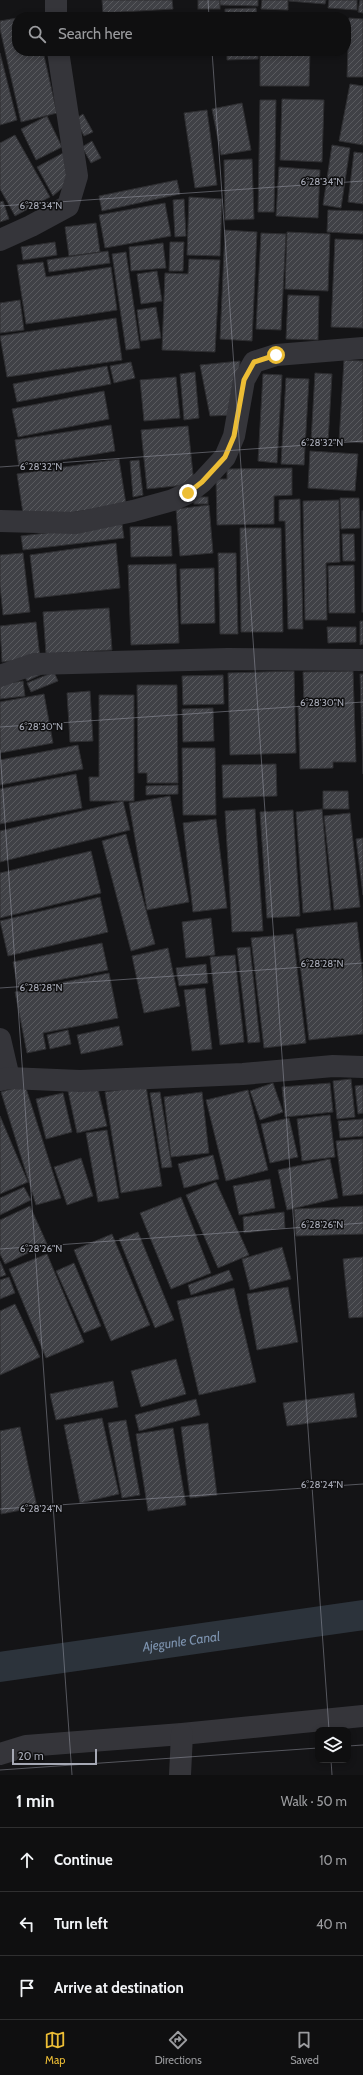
<!DOCTYPE html>
<html lang="en">
<head>
<meta charset="utf-8">
<style>
	body { margin:0; font-family:Cabin,sans-serif; background:#181819; color:#f1f3f6 }
	.controls { position:absolute; right:12px; bottom:12px; display:grid; overflow:hidden; border-radius:8px; box-shadow:0 2px 6px #0003 }
	.controls button { width:36px; height:36px; display:grid; place-items:center; padding:0; border:0; border-bottom:1px solid #2f2f30; background:#0f0f10; color:#f1f3f6; font:20px sans-serif }
	.scale { position:absolute; left:12px; bottom:10px; width:85px; box-sizing:border-box; padding-left:4px; border:2px solid #a6a9b5; border-top:0; font-size:11px; line-height:14px; white-space:nowrap; color:#a6a9b5; -webkit-text-stroke:3px #0f0f10; paint-order:stroke }
	.stop { position:absolute; width:12px; height:12px; margin:-9px; border:3px solid #ecbd35; border-radius:50%; background:#fff }
	.stop.end { background:#ecbd35; border-color:#fff; box-shadow:0 1px 4px #0008 }
	.list { margin:0; padding:0; list-style:none }
	h2 { display:flex; justify-content:space-between; align-items:center; height:52px; margin:0; padding:0 16px; font-size:17px }
	h2 small { font-size:13px; font-weight:400; color:#9b9c9f }
	.list li { display:grid; grid-template-columns:26px 1fr auto; gap:12px; align-items:center; box-sizing:border-box; height:64px; padding:0 16px; border-top:1px solid #2f2f30 }
	.list b { display:block; font-size:15px; white-space:nowrap }
	.list em { font-size:13px; font-style:normal; color:#9b9c9f }
	.icon { flex:none; width:22px; height:22px; fill:none; stroke:currentColor; stroke-width:2; stroke-linecap:round; stroke-linejoin:round }
	.map { position:relative; flex:none; width:363px; height:1775px; overflow:hidden }
	.search { position:absolute; background:#0f0f10; box-shadow:0 2px 6px #0003; left:12px; right:12px; top:12px; height:44px; display:flex; align-items:center; gap:10px; box-sizing:border-box; padding:0 14px; border-radius:16px; color:#9b9c9f; font-size:15px }
	.sheet { height:244px; background:#0f0f10 }
	nav { display:flex; justify-content:space-around; align-items:center; box-sizing:border-box; height:56px; border-top:1px solid #2f2f30; background:#0f0f10; font-size:11px; color:#9b9c9f }
	nav a { display:grid; justify-items:center; gap:2px }
	nav .on { color:#ecbd35 }
	.map>svg:first-child { display:block }
	.lines { fill:none; stroke-linecap:round; stroke-linejoin:round }
	.canal { stroke:#2c333b; stroke-width:30 }
	.building { fill:url(#building-hatch); stroke:#2e2e31 }
	.minor { stroke:#35353a; stroke-width:22 }
	.route { stroke:#ecbd35; stroke-width:5 }
	.ticks { fill:none; stroke:#a6a9b5; stroke-width:1; stroke-opacity:0.45 }
	.labels { text-anchor:middle; dominant-baseline:central; stroke-width:3; stroke-linejoin:round; paint-order:stroke }
	.water-label { font-size:13px; font-style:italic; fill:#7e94b0; stroke:#0f0f10 }
	.ticks-label { font-size:10px; text-anchor:middle; fill:#a6a9b5; stroke:#0f0f10; stroke-width:3; stroke-linejoin:round; paint-order:stroke }
</style>
</head>
<body>
<div class="map">
<svg width="363" height="1775" viewBox="0 0 363 1775">
	<defs>
		<pattern id="building-hatch" width="6" height="6" patternUnits="userSpaceOnUse"><rect width="6" height="6" fill="#404146"/><path d="M-1 1l2-2M0 6l6-6M5 7l2-2" fill="none" stroke="#595a5e"/></pattern>
	</defs>
	<rect width="100%" height="100%" fill="#141416"/>
	<g class="lines">
		<!-- canal -->
		<path class="canal" id="s1" d="M0,1667l363,-52"/>
	</g>
	<!-- building -->
	<g class="building">
		<path d="M102,0h70l1,9 -70,4z"/>
		<rect x="198" y="0" width="22" height="9"/>
		<path d="M220,0h38v6l-38,-1z"/>
		<path d="M262,0h26v10l-27,-1z"/>
		<path d="M289,0h37l-1,4 -36,-3z"/>
		<path d="M329,0h28v10l-29,-2z"/>
		<path d="M360,0h3v13l-5,-1z"/>
		<path d="M256,8l1,9h-32v-8z"/>
		<rect x="260" y="13" width="50" height="4"/>
		<path d="M35,14l1,3h-15z"/>
		<path d="M17,18v33h26l14,62 -36,9 -21,-93v-8z"/>
		<path d="M349,18l14,1v58h-16z"/>
		<path d="M227,51h31v8l-31,1z"/>
		<path d="M260,51h50l-1,35h-49z"/>
		<path d="M0,53l17,67 -17,5z"/>
		<path d="M350,84l13,2v59l-24,-4z"/>
		<path d="M282,99l42,1 -2,62 -42,-2z"/>
		<path d="M260,100h16l-2,112h-16z"/>
		<path d="M242,103l9,47 -30,5 -9,-46z"/>
		<path d="M207,110l10,75 -22,3 -11,-75z"/>
		<path d="M83,114l10,18 -9,4 -9,-17z"/>
		<path d="M47,116l15,31 -26,13 -15,-31z"/>
		<path d="M15,135l35,62 -35,19 -15,-27v-46z"/>
		<path d="M92,141l9,17 -10,5 -9,-16z"/>
		<path d="M332,145l18,3 -9,60 -18,-3z"/>
		<path d="M65,152l5,29 -17,15 -16,-29z"/>
		<path d="M354,152l9,1v51l-15,-2z"/>
		<path d="M252,159l2,60 -29,1 -1,-60z"/>
		<path d="M279,167l41,3 -2,48 -42,-2z"/>
		<path d="M177,180l3,14 -78,17 -3,-15z"/>
		<path d="M189,197l33,2 -2,57 -33,-1z"/>
		<path d="M184,199l2,37 -11,1 -2,-37z"/>
		<path d="M3,201l6,18 -9,3v-20z"/>
		<path d="M165,203l6,33 -66,12 -6,-33z"/>
		<path d="M328,210l35,1v23l-36,-2z"/>
		<path d="M96,223l4,29 -31,4 -4,-29z"/>
		<path d="M225,230l32,2 -5,109 -32,-2z"/>
		<path d="M287,232l43,2 -2,57 -43,-2z"/>
		<path d="M261,233l25,1 -5,96 -25,-1z"/>
		<path d="M335,239l28,1v88l-32,-1z"/>
		<path d="M55,242l2,13 -34,5 -2,-13z"/>
		<path d="M170,242h14l-1,29h-14z"/>
		<path d="M163,243l3,25 -35,3 -2,-24z"/>
		<path d="M108,251l2,12 -61,9 -2,-12z"/>
		<path d="M126,252l14,96 -14,2 -14,-96z"/>
		<path d="M189,259l31,1 -5,92 -53,-2 3,-77 23,1z"/>
		<path d="M43,262l3,15 65,-10 6,43 -91,14 -9,-59z"/>
		<path d="M157,271l5,30 -21,3 -4,-30z"/>
		<path d="M288,295l31,1 -1,44 -32,-1z"/>
		<path d="M20,300l4,30 -24,3v-30z"/>
		<path d="M156,307l5,31 -20,3 -4,-31z"/>
		<path d="M116,318l6,42 -115,17 -7,-41z"/>
		<path d="M344,360l19,1v82l-24,-2z"/>
		<path d="M240,361l-4,54 -26,1 -10,-51z"/>
		<path d="M131,362l4,16 -21,5 -4,-17z"/>
		<path d="M107,366l4,18 -94,18 -4,-18z"/>
		<path d="M195,372l4,46 -15,2 -4,-46z"/>
		<path d="M315,373l17,1 -4,69 -17,-1z"/>
		<path d="M263,374l19,1 -5,88 -19,-2z"/>
		<path d="M176,377l4,41 -36,3 -4,-41z"/>
		<path d="M286,378l23,1 -5,86 -23,-1z"/>
		<path d="M104,391l5,28 -91,18 -6,-28z"/>
		<path d="M111,425l4,26 -96,16 -4,-27z"/>
		<path d="M188,426l6,58 -47,5 -6,-59z"/>
		<path d="M310,451l48,3 -3,37 -47,-3z"/>
		<path d="M119,459l7,45 -102,16 -7,-46z"/>
		<path d="M139,460l4,35 -10,2 -3,-36z"/>
		<path d="M292,468v27l-18,1v28l-57,1 -1,-46h11v-10z"/>
		<rect x="194" y="497" width="14" height="7"/>
		<path d="M340,498h19l1,30 -19,1z"/>
		<path d="M300,499l3,130h-15l-3,-108h-6v-21z"/>
		<path d="M339,500l1,62 -14,1 1,57h-22l-2,-119z"/>
		<path d="M209,505l4,48 -33,3 -4,-47z"/>
		<rect x="362" y="511" width="1" height="101"/>
		<path d="M122,524l2,14 -101,12 -2,-14z"/>
		<path d="M171,526l1,30 -41,1 -1,-30z"/>
		<path d="M240,528h41l2,104h-42z"/>
		<path d="M342,534h12l1,27h-12z"/>
		<path d="M116,543l4,45 -85,10 -5,-43z"/>
		<path d="M23,553l7,59 -27,3 -3,-29v-31z"/>
		<path d="M218,553h18l2,81h-18z"/>
		<path d="M176,564l3,79 -48,2 -3,-80z"/>
		<path d="M354,565l1,48h-26l-1,-47z"/>
		<path d="M214,568l1,55 -34,1 -1,-55z"/>
		<path d="M109,608l3,42 -66,4 -3,-42z"/>
		<path d="M360,621h3v23l-3,1z"/>
		<path d="M36,622l4,36 -38,4 -2,-36z"/>
		<path d="M327,627h29v15l-28,1z"/>
		<path d="M294,671l2,82 -66,2 -2,-82z"/>
		<path d="M353,671l3,91h-23v6l-33,1 -2,-63h6l-1,-34z"/>
		<path d="M54,672l4,9 -27,11 -4,-9z"/>
		<path d="M42,674l-15,7 -3,-6z"/>
		<path d="M360,674h3v100z"/>
		<path d="M223,675l1,29 -41,1 -1,-29z"/>
		<path d="M23,681l2,15 -25,3v-15z"/>
		<path d="M137,685h40l1,98h-31v-10h-9z"/>
		<path d="M90,691l3,50 -23,1 -3,-49z"/>
		<path d="M44,694l9,49 -53,10v-51z"/>
		<path d="M99,695h35v106h-44l-1,-24h10z"/>
		<path d="M213,708l1,33 -31,1 -1,-33z"/>
		<path d="M78,745l5,24 -83,16v-25z"/>
		<path d="M182,748h33l1,67h-33z"/>
		<path d="M276,764l1,32 -54,2 -1,-33z"/>
		<path d="M76,774l6,34 -82,16v-35z"/>
		<path d="M178,785v9l-32,1v-9z"/>
		<path d="M323,791h25l1,18h-26z"/>
		<path d="M170,796l19,106 -42,8 -18,-107z"/>
		<path d="M123,801l7,29 -130,32v-31z"/>
		<path d="M255,809l8,122 -31,1 -7,-121z"/>
		<path d="M322,809l9,101 -28,3 -7,-101z"/>
		<path d="M293,810l7,106 -33,2 -7,-106z"/>
		<path d="M350,813l10,94 -26,3 -10,-94z"/>
		<path d="M216,819l11,89 -34,4 -10,-89z"/>
		<path d="M126,834l29,110 -24,7 -29,-110z"/>
		<path d="M363,838v57l-7,-56z"/>
		<path d="M91,851l10,42 -101,25v-45z"/>
		<path d="M100,897l8,35 -100,24 -8,-35z"/>
		<path d="M211,918l4,37 -29,3 -4,-36z"/>
		<path d="M357,922l6,56v56l-54,6 -13,-111z"/>
		<path d="M293,934l13,109 -42,5 -13,-110z"/>
		<path d="M102,943l6,27 -90,18 -5,-26z"/>
		<path d="M250,947l10,95 -12,1 -11,-95z"/>
		<path d="M168,948l12,58 -36,7 -12,-57z"/>
		<path d="M235,955l9,87 -24,3 -10,-88z"/>
		<path d="M206,964l2,19 -29,3 -3,-18z"/>
		<path d="M109,973l9,45 -75,15 3,16 -19,4 -12,-61z"/>
		<path d="M205,988l7,61 -20,2 -8,-61z"/>
		<path d="M119,1026l4,19 -42,9 -4,-19z"/>
		<path d="M68,1030l3,14 -21,5 -3,-14z"/>
		<path d="M351,1079l4,38 -18,2 -4,-38z"/>
		<path d="M273,1083l10,29 -23,8 -10,-29z"/>
		<path d="M330,1083l3,29 -48,5 -3,-30z"/>
		<path d="M25,1085l36,113 -25,7 -35,-113z"/>
		<path d="M97,1085l10,41 -30,7 -9,-42z"/>
		<path d="M363,1085v28l-5,1 -3,-28z"/>
		<path d="M146,1086l16,100 -41,7 -16,-101z"/>
		<path d="M248,1090l20,80 -42,11 -20,-81z"/>
		<path d="M160,1092l12,75 -10,1 -12,-75z"/>
		<path d="M202,1092l7,61 -38,4 -7,-60z"/>
		<path d="M63,1093l9,39 -26,7 -10,-40z"/>
		<path d="M330,1115l5,42 -33,4 -5,-42z"/>
		<path d="M0,1116l28,66 -28,12z"/>
		<path d="M289,1118l9,39 -28,6 -9,-39z"/>
		<path d="M363,1119v17l-23,2 -2,-17z"/>
		<path d="M107,1130l12,68 -21,4 -12,-69z"/>
		<path d="M363,1139v55l-20,2 -7,-55z"/>
		<path d="M213,1155l6,24 -35,9 -6,-24z"/>
		<path d="M81,1158l12,38 -26,9 -13,-38z"/>
		<path d="M330,1159l8,39 -51,12 -9,-40z"/>
		<path d="M270,1179l5,29 -36,7 -6,-29z"/>
		<path d="M216,1182l33,73 -31,13 -32,-73z"/>
		<path d="M24,1187l7,13 -31,15v-17z"/>
		<path d="M181,1197l30,76 -40,16 -31,-76z"/>
		<path d="M30,1206l17,38 -42,20 -5,-10v-34z"/>
		<path d="M363,1206v28l-67,2 -2,-27z"/>
		<path d="M284,1212l1,16 -41,5 -1,-16z"/>
		<path d="M138,1232l36,88 -19,8 -36,-89z"/>
		<path d="M112,1234l38,91 -39,16 -37,-91z"/>
		<path d="M282,1247l9,32 -41,11 -8,-31z"/>
		<path d="M47,1254l37,88 -38,16 -37,-89z"/>
		<path d="M363,1257v60l-14,1 -6,-59z"/>
		<path d="M0,1261l6,14 -6,2z"/>
		<path d="M74,1263l27,63 -17,7 -28,-62z"/>
		<path d="M229,1270l4,10 -42,15 -3,-10z"/>
		<path d="M9,1277l6,16 -15,6v-19z"/>
		<path d="M288,1287l10,55 -41,8 -10,-56z"/>
		<path d="M234,1288l22,94 -57,13 -22,-94z"/>
		<path d="M15,1304l25,53 -40,18v-64z"/>
		<path d="M176,1359l10,35 -45,13 -10,-36z"/>
		<path d="M113,1381l5,26 -62,13 -6,-26z"/>
		<path d="M354,1393l3,24 -70,9 -4,-23z"/>
		<path d="M196,1399l4,16 -61,16 -4,-16z"/>
		<path d="M102,1418l17,76 -39,9 -16,-78z"/>
		<path d="M126,1420l14,75 -18,3 -14,-75z"/>
		<path d="M208,1423l9,72 -27,3 -9,-71z"/>
		<path d="M20,1427l17,80 -36,7 -1,-83z"/>
		<path d="M173,1428l13,77 -38,6 -12,-77z"/>
	</g>
	<g class="lines">
		<!-- minor -->
		<g class="minor">
			<path d="M56,0v17"/>
			<path d="M0,240l31,-14 37,-20 9,-30 -19,-125"/>
			<path d="M0,521l76,2 57,-12 40,-11 15,-7 14,-11 23,-25 9,-21 10,-56 10,-18 22,-7 87,-7"/>
			<path d="M0,676l34,-12 194,-5 135,1"/>
			<path d="M0,1039l9,39"/>
			<path d="M0,1080l9,-2 71,3 163,-7 90,-8 30,1"/>
			<path d="M0,1754l26,-8 156,-12 181,-18"/>
			<path d="M180,1775l2,-41"/>
		</g>
	</g>
	<g class="lines">
		<!-- route -->
		<path class="route" d="M188,493l14,-11 23,-25 9,-21 10,-56 10,-18 22,-7"/>
	</g>
	<!-- ticks -->
	<path class="ticks" d="M208,0l1,17M212,51l117,1679M0,206l363,-25M0,467l363,-26M0,727l363,-25M0,750l72,1025M0,988l363,-25M0,1249l363,-26M0,1509l363,-25M348,1746l15,-1M331,1760l1,15M0,1770l318,-22"/>
	<g class="labels">
		<!-- water labels -->
		<g class="water-label">
			<text stroke="none"><textPath href="#s1" startOffset="183">Ajegunle Canal</textPath></text>
		</g>
	</g>
	<g class="ticks-label">
		<text x="322" y="185">6°28'34"N</text>
		<text x="41" y="209">6°28'34"N</text>
		<text x="322" y="446">6°28'32"N</text>
		<text x="41" y="470">6°28'32"N</text>
		<text x="322" y="706">6°28'30"N</text>
		<text x="41" y="730">6°28'30"N</text>
		<text x="322" y="967">6°28'28"N</text>
		<text x="41" y="991">6°28'28"N</text>
		<text x="322" y="1228">6°28'26"N</text>
		<text x="41" y="1252">6°28'26"N</text>
		<text x="322" y="1488">6°28'24"N</text>
		<text x="41" y="1512">6°28'24"N</text>
	</g>
</svg>
<div class="controls">
<button><svg class="icon" aria-label="layers" viewBox="0 0 24 24"><path d="M12 4l9 5-9 5-9-5zM3 14l9 5 9-5"/></svg></button>
</div>
<div class="scale">20 m</div>
<div class="stop" style="left:276px;top:355px"></div>
<div class="stop end" style="left:188px;top:493px"></div>
<div class="search"><svg class="icon" aria-label="search" viewBox="0 0 24 24"><circle cx="10" cy="10" r="6"/><path d="M15 15l6 6"/></svg>Search here</div>
</div>
<section class="sheet">
<h2>1 min<small>Walk · 50 m</small></h2>
<ul class="list">
<li><svg class="icon" aria-label="ahead" viewBox="0 0 24 24"><path d="M12 20V5M6 11l6-6 6 6"/></svg><div><b>Continue</b></div><em>10 m</em></li>
<li><svg class="icon" aria-label="left" viewBox="0 0 24 24"><path d="M17 20v-9H6M10 6l-5 5 5 5"/></svg><div><b>Turn left</b></div><em>40 m</em></li>
<li><svg class="icon" aria-label="arrive" viewBox="0 0 24 24"><path d="M6 21V4h12l-3 4 3 4H6"/></svg><div><b>Arrive at destination</b></div></li>
</ul>
</section>
<nav>
<a class="on"><svg class="icon" aria-label="map" viewBox="0 0 24 24"><path d="M3 6l6-2 6 2 6-2v14l-6 2-6-2-6 2zM9 4v14M15 6v14"/></svg>Map</a>
<a><svg class="icon" aria-label="directions" viewBox="0 0 24 24"><path d="M12 3l9 9-9 9-9-9zM9 14v-3h6M13 9l2 2-2 2"/></svg>Directions</a>
<a><svg class="icon" aria-label="saved" viewBox="0 0 24 24"><path d="M7 4h10v16l-5-4-5 4z"/></svg>Saved</a>
</nav>
</body>
</html>
